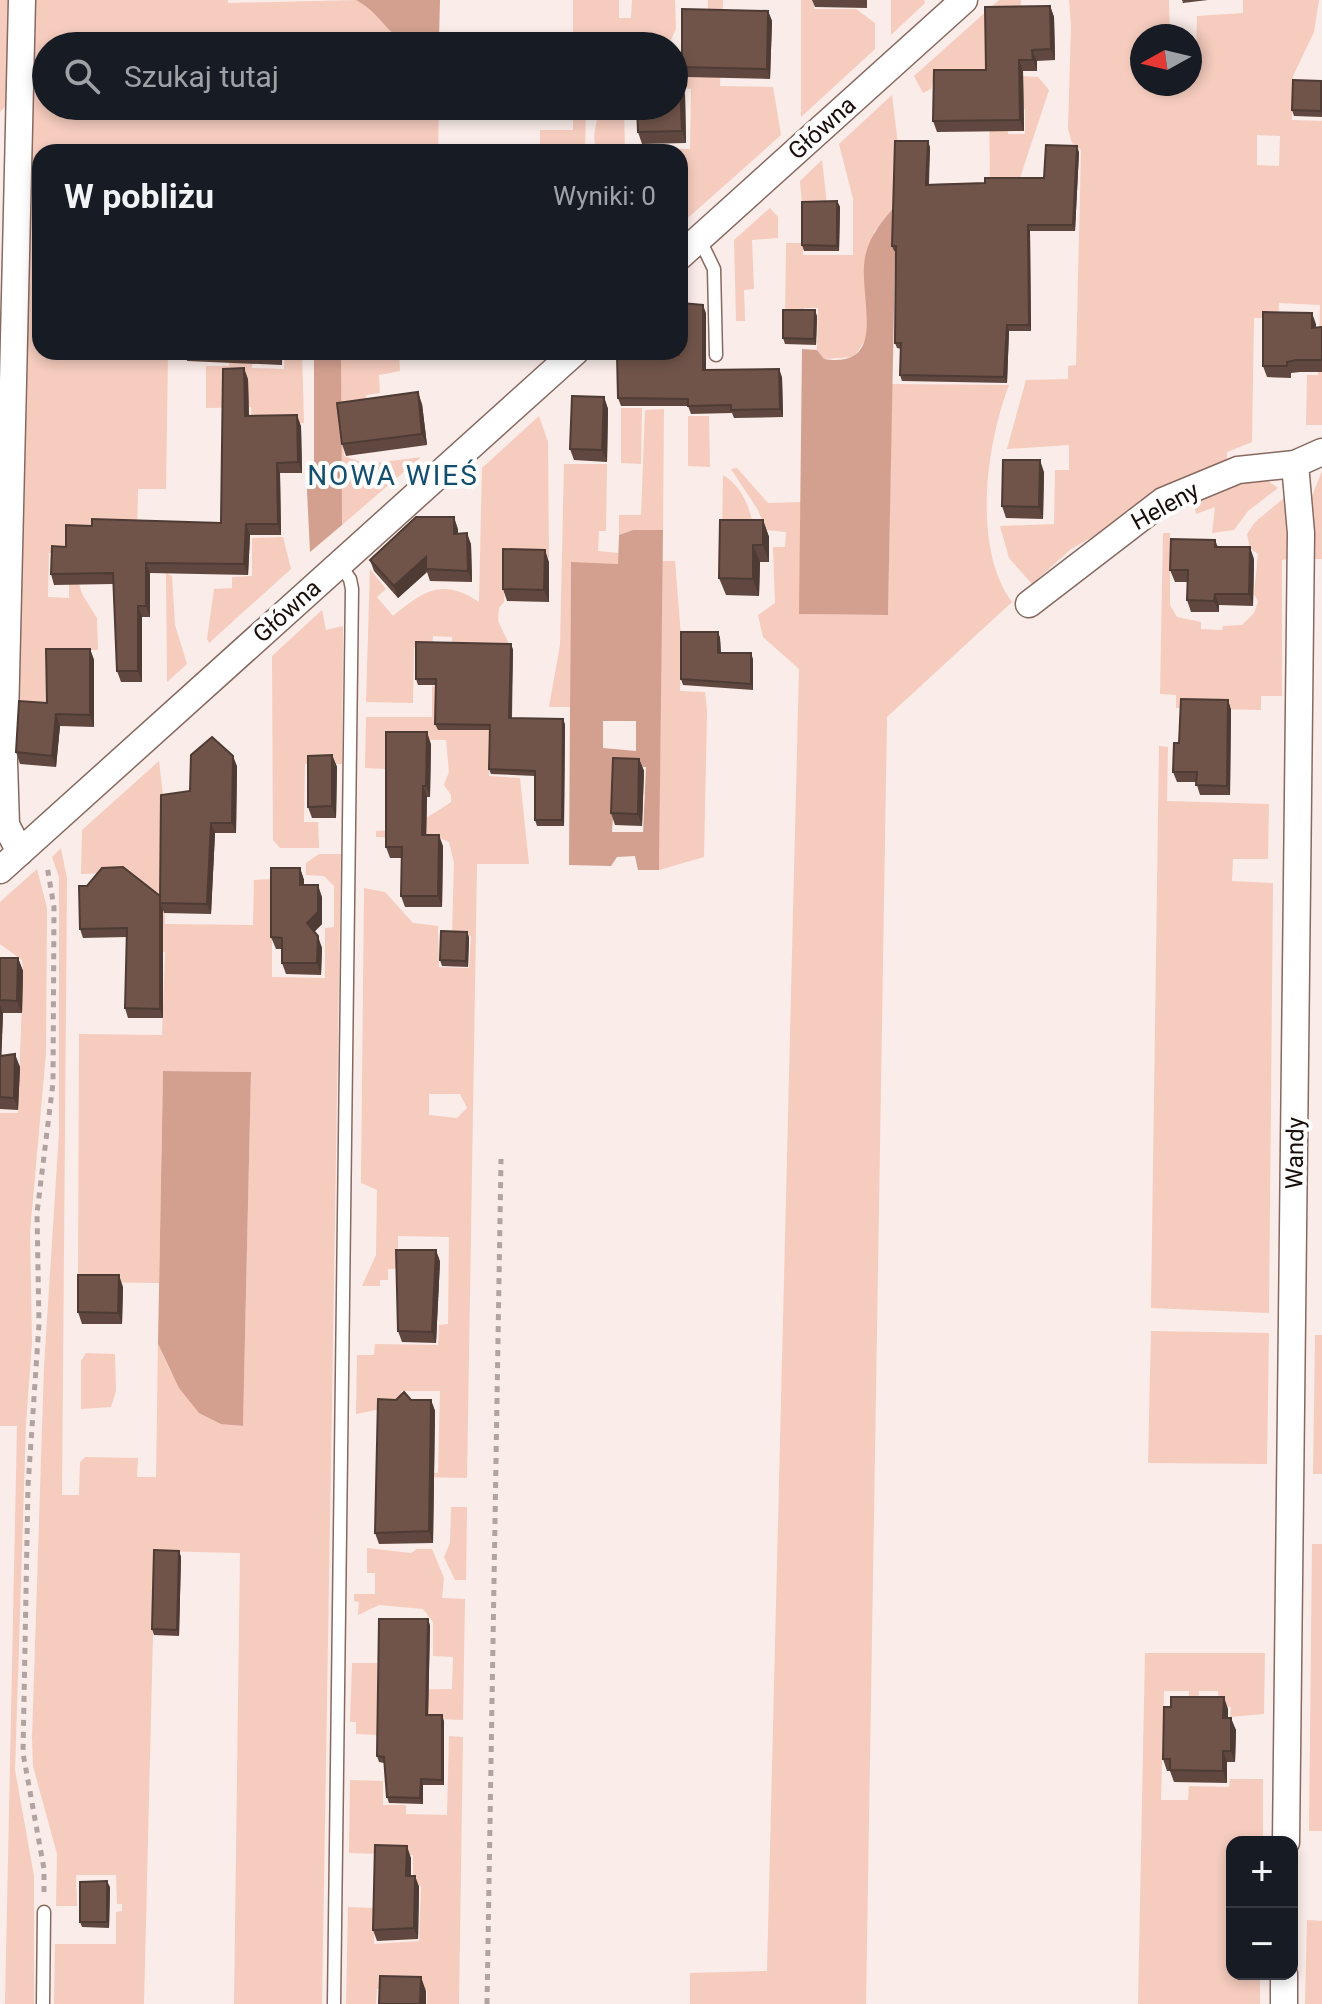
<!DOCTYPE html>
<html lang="pl">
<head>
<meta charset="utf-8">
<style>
	body { margin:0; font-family:Roboto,sans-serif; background:#242831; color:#f1f3f6 }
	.controls { position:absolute; right:24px; bottom:24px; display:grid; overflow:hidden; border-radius:16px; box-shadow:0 4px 12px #0003 }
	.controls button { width:72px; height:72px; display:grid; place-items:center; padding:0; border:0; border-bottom:2px solid #363941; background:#171b24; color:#f1f3f6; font:40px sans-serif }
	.compass { position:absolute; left:1130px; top:24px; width:72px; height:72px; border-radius:50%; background:#171b24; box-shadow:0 4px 12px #0003; rotate:262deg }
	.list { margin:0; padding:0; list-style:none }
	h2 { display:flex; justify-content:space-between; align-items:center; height:104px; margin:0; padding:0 32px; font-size:34px }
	h2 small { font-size:26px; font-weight:400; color:#9ea1a6 }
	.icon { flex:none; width:44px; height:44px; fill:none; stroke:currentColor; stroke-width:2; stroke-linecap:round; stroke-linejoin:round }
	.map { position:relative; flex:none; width:1322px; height:2004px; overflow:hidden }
	.search { position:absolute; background:#171b24; box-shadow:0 4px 12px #0003; left:32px; top:32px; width:656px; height:88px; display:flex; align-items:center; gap:20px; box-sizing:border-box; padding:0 28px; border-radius:44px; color:#9ea1a6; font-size:30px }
	.panel { position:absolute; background:#171b24; box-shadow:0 4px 12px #0003; left:32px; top:144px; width:656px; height:216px; border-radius:24px }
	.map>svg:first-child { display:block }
	.green { fill:#f5ccbe; fill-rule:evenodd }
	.forest { fill:#d3a08f; fill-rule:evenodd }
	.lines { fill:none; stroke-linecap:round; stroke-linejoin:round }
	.service-casing { stroke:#876960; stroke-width:15 }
	.minor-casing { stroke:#876960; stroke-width:29 }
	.path { stroke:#b1a4a0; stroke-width:5; stroke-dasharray:6 6; stroke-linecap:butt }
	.service { stroke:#fff; stroke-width:12 }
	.minor { stroke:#fff; stroke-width:26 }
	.wall { fill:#604840 }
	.shaded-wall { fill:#4e3b34 }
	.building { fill:#70544a; stroke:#4e3b34; stroke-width:2 }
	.labels { text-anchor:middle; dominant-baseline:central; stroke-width:8; stroke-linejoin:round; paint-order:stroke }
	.street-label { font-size:24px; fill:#180d09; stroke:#fdfdfd }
	.quarter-label { font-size:28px; letter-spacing:2px; fill:#124e6e; stroke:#fdfdfd }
</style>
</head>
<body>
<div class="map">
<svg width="1322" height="2004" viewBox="0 0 1322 2004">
	<rect width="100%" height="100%" fill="#faece8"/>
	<!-- green -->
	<g class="green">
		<path d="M0,0h9l-1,104 -8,8z"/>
		<path d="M33,0h195v3l128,-3c37,21 28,49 83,40v6h-393v60h393l-1,46h-398v200h128l-2,137h-28l-1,51 -68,13h-20l-1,44 21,1v-22l9,4 4,14 15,24 1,32h-50l10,57h-41z"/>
		<path d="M573,0h46v18h12l1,-18h43l1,29 -8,17h-95z"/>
		<path d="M708,0h15l-3,86 53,1 8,48 -101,90v-73h-36l-1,-4 47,1 1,-60 -9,-1v-10h-8v-12l33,-1z"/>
		<path d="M801,0h13v9h42l19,14v26l-74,68z"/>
		<path d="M891,0h33l1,3 -34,32z"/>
		<path d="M999,0h22l-1,13 -30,65h-56l-3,11 -8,4 -9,-17z"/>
		<path d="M1069,0h100l1,36h-28v48h48v-31h6l1,-37 46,-3v-13h76l-5,32 -21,44 -1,44 30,1v304h-16l1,-50h11l2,-70 -41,-2 -1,15h-24l-2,124 -25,10v10l-156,87 -39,35 -23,-26 -9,-32 54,-2 1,-54h14v-25l-62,4 19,-69 42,-1v-13l8,-1 5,-215 -9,-7 -4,-14 3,-103zM1257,135l23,1 -1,30 -22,-1z"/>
		<path d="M1020,76l18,1 11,13 -30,91 -29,1 -1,-99 19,29v22h17v-25l-5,-1z"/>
		<path d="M892,95l6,49 -2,61 -22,27 -7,105 -13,20 -30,2 -7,-9 1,-42h-14l-3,15h-16l1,-80h17v12h50v-56l-14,-55z"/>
		<path d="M573,106h13l-1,46h-45v-22h33z"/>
		<path d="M602,106h22l1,46h-28c-6,-15 -1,-31 5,-46z"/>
		<path d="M822,160l5,44 -25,1 -2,-24z"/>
		<path d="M770,208l8,9v21l-26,2 2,49 -10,1 1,31h-9l-2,-81z"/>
		<path d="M230,352h22v16l32,1 1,-17h17l2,71 -52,2 -1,-18 -45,1v-42h23z"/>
		<path d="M341,352h58l1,19 -21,4 1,18 -14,2 1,15 -27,4 4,42 23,8 54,-7 -79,68c-2,-58 -2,-115 -1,-173z"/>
		<path d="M892,384l117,1c-23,60 -37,163 3,217l-125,115 -21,1287h-176v-31l77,-2 32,-1302 -36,-32 -5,-22 17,-12 -2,-56h12l1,-15 -20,-2 -8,-20 -27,-41 6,-1 31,35 33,-1 -1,112 88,1z"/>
		<path d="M621,408h21l-1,56 -20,-1z"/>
		<path d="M664,409l-1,121h-30l-14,5v-20h22l4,-105z"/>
		<path d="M539,416l9,26 1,116h-43l-2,44 -5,6 -1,13 12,25 -17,1 -4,129 31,2 9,86h-52l-10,614 -42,-1v-4h13l2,-82h-39v14l-45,9 1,-59h17l1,-11 63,1 1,-20 9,-1 1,-87 -51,-1v33h-10v11h-8v6h-18l14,-31 1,-65 -16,-7 3,-295 21,4 28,31 25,3 1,41 30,1 2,-32 -19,-2 2,-71 -5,-21 -7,-3 -66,-2v-6c31,0 52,-13 75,-29v-7l-7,-10 5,-13 -3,-32 -57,-1 -1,30 -23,-1 1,-51h66v-31h19l1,-49 -19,-1 -1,11h-18l-1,56 -47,-1 4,-133 16,20 -9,8 16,19c30,-24 48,-39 86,-14l3,-134zM429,1094h31l7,14 -10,10 -28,-3z"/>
		<path d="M688,416h21l1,51 -22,-1z"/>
		<path d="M564,464h43l-1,67h-7l-1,20 21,2v11l-48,-1 -1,144h-21l11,-62z"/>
		<path d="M1322,471v88h-11l1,-63z"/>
		<path d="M723,475c21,13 29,37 31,60h-32z"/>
		<path d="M1267,480l11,8 -30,23 -14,19 -22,3 3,-26 -19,7 -2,-12 50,-21z"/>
		<path d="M1284,498l4,18v43l-6,1v136h-21v14l-85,-2v-13l-16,-1 3,-161h7v72l7,12 24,5v7l21,1 1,-4 19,-1 12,-12 4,-11 -4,-8 4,-40 -8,-6 -3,-14 8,-12z"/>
		<path d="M283,537l8,32 -82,74 -2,-4 7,-50 18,-1v-11l20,-1v-38z"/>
		<path d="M662,561h13l6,75 -1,55 25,1 2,18 -3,147 -45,13z"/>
		<path d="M166,573l6,3 3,49 12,39 -20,18z"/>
		<path d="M322,610l4,20 17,-4 -1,138h-37l-1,58h14l1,26h-39l-7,-8 -1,-184z"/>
		<path d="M1159,746l9,1 -1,54 102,3 -1,55h-35l-1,22 41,2 -4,430 -118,-5z"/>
		<path d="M159,761l5,43 1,120 88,1 1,-45 18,-1v98l53,1v-50l9,-1v-41l-10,-10 -18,-1v-12l13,-9h22l-19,1150h-88l6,-451 -85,-2 -11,453h-90l1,-60h61v-32l6,-1v-7h-5l-1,-29h-40l1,31h-21l1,-52 -24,-88 -1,-28 12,-371 15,-235v-255l-7,-20 9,-9 6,31 -5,616h17l1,-33 5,-5 53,1 -1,19h19l2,-133c17,39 38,81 85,82l8,-354 -88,-1 -4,212 -81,-1 1,-248 83,1 3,-83 -31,-1v-75l-5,-4 -48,2 1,-44z"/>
		<path d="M37,869l10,39 -1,145 -16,179 2,110 -6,82 -11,346 19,106v128h-29l12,-578h-17v-313h18l5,-142 -1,-11 -22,-16v-42z"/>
		<path d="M1151,1331l118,2 -2,131 -119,-1z"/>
		<path d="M1315,1335h7v139h-9z"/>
		<path d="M86,1353l29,1 1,37 -5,16 -30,2v-48z"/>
		<path d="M451,1507h16l-1,73h-11l-11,-23 6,-14z"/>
		<path d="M1312,1544h10v287h-13z"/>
		<path d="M367,1548l44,5 6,-4h15l12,29 -2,20 23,1 -2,121 -25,-1 -60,11 -1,5 -21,-1v-12h-6l2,-59h25v27l75,-1 1,-32 -20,-1v-34l-10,-13 -44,-4 -21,10 1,-13 -5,-1v-7h21v-21h-8z"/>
		<path d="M1145,1653h120l-1,61 -34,3 1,-10h-12l-1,-16h-19l-1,13h-9v-13h-25l-3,109h27l1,-14 40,1 1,-8h33v63h-31v132h28v30h-122z"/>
		<path d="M449,1736l14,1 -4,267h-32v-14l-50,-1 -1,15h-30l2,-97 27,1 -1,36 45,-3 2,-55 -8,-1v-30l-64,-2 1,-73 33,1v24h23v9l41,1z"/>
		<path d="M1307,1920l15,1v83h-17z"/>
	</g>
	<!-- forest -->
	<g class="forest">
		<path d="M356,0h84l-1,40c-55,9 -46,-19 -83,-40z"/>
		<path d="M896,205l-8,410 -89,-1 3,-265 15,1 7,9c69,11 31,-68 42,-106 5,-19 17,-33 30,-48z"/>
		<path d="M314,352h27l1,173 -32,27 -3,-62 7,-29z"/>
		<path d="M633,530h30l-4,340h-21l-3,-14 -18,1 -6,9 -42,-1 2,-303 47,2 1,-29zM603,721h33v30l-33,-3zM616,766l30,1 -3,65h-31z"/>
		<path d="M163,1071l88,1 -8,354 -22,-2 -22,-11 -20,-25 -21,-44z"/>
	</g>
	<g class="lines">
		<!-- service casing -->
		<g class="service-casing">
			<g id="service">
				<path d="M699,238l15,31 2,86"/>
				<path d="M43,2004l1,-92"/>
				<path d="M334,2004l18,-1415 -2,-10 -11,-15"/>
			</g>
		</g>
		<!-- minor casing -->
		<g class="minor-casing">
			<g id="minor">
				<path d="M680,256l284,-256"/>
				<path d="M1029,604l134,-103 75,-31 57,-6 27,-12"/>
				<path d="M20,852l-14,-27 -2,-63 18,-762"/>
				<path d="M0,870l575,-518"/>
				<path d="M1286,1842l15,-1309 -6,-69"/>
				<path d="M1284,2004v-30"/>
			</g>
		</g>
		<!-- path -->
		<g class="path">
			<path d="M44,1892v-23l-21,-116 5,-267 11,-162 -2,-111 16,-130 1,-176 -7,-41"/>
			<path d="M487,2004l14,-845"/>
		</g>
		<!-- service -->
		<use href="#service" class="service"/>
		<!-- minor -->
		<use href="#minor" class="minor"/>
	</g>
	<!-- wall -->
	<g class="wall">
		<path d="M812,0h55v8l-52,-1z"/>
		<path d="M1182,0h26l-25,3z"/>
		<path d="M1050,6l4,11 1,43 -18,1v10h-14l1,60 -87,1 -4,-11z"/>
		<path d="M768,11l4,10 -2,58 -84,-2 -4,-10z"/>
		<path d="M1321,81l1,4v32l-28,-1 -2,-6z"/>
		<path d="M685,94l1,49 -44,1 -4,-12z"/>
		<path d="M930,147l-1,37 56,-1 59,-5 35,-26 -4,79h-45l1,100h-22l-2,52 -105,-2 -2,-6 1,-26 -4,-1 -2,-5 1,-92h-2l-2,-5z"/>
		<path d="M837,201l3,6 -1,44h-35l-2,-6z"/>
		<path d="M706,313v57l76,7 1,40 -49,1 -2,-5 -41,1 -3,-8h-67l-3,-8 61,-43z"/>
		<path d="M817,316l-1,29 -31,-1 -2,-6z"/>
		<path d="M1316,324v4l6,-1v45h-22l-9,1v5l-24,-1 -4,-11z"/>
		<path d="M172,352h110v13l-95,-4 -1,-5h-13z"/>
		<path d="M248,379l1,37 52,10 1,47h-22l1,62h-31l-2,40 -98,-2v44h-8v65h-21l-4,-11 -4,-87 -59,1 -3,-11 15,-27 155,-24z"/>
		<path d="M604,397l4,12 -1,53 -33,-2 -4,-11z"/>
		<path d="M422,404l5,41 -81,11 -4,-12z"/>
		<path d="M1044,472l-1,47 -37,-1 -4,-12z"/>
		<path d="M763,520l6,17v25h-9l-1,34 -33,-1 -7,-17z"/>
		<path d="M458,529v4l13,11 1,38 -42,-1 -3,-9 -29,26 -24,-27 -4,-11z"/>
		<path d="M1215,540l3,7 36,12 -1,47 -34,-1v7h-28l-4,-12 1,-18h-13l-5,-12z"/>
		<path d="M549,562v40l-42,-1 -4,-12z"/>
		<path d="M718,632l2,6 1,15 32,6v31l-70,-5 -2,-6z"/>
		<path d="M511,644l2,6 -1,68 53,6 -1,102h-27l-2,-6v-44l-44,-2 -2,-5 1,-39h-52l-3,-6 1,-39h-18l-2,-6z"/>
		<path d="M90,649l4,11v67l-34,-1 -4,41 -36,-3 -4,-12 31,-49z"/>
		<path d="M1228,700l3,10 -1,85h-30l-4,-13h-19l-4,-10 6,-29z"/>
		<path d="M431,744l-1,53h-3l-1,38 17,11 -1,61h-37l-4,-11 1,-38h-12l-4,-11z"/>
		<path d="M332,755l5,12 -1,51h-24l-4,-11z"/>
		<path d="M639,759l5,12 -2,55 -27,-1 -4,-12z"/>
		<path d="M237,766l-1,67h-21l-4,81 -47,-1 -1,-3v108h-35l-3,-10 2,-71 -44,1 -3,-9 7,-43 73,10 30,-105z"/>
		<path d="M300,868l4,12v5l18,12v27l-8,8 8,16 -1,27 -35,-1 -4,-11v-14h-6l-5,-12z"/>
		<path d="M469,937l-1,30 -26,-1 -2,-6z"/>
		<path d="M0,958h18l5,13 -1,42h-19l-2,43 19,11 -2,43 -18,-1z"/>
		<path d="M440,1261l-4,82 -34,-1 -4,-11z"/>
		<path d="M123,1287l-1,37h-40l-4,-12z"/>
		<path d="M431,1400l4,11 -2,132 -54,1 -4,-11z"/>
		<path d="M179,1551l2,6 -2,79 -25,-1 -2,-6z"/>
		<path d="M430,1625l-2,90 16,6v64h-21v19l-34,-1 -2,-6 -3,-34 -5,-1 -2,-6z"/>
		<path d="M1228,1709v9l8,12 -1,32h-8v21l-53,-1 -4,-11h-3l-4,-12z"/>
		<path d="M411,1858v18h4l4,11 -1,52 -41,2 -4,-11z"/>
		<path d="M110,1887l-1,41 -27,-1 -2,-5z"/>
	</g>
	<!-- shaded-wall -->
	<g class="shaded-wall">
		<path d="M1050,6l4,11 1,43 -4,-11z"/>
		<path d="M768,11l4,10 -2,58 -3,-10z"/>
		<path d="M1032,50l5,11v10l-4,-11z"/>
		<path d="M1019,60l4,11 1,60 -4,-11z"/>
		<path d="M1321,81l1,4v30l-1,-4z"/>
		<path d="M680,83l5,11 1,49 -4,-12z"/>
		<path d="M928,141l2,6 -2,43 -2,-5z"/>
		<path d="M1077,146l2,6 -4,79 -2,-6z"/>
		<path d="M837,201l3,6 -1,44 -2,-5z"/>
		<path d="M1028,225l2,6 1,100 -2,-6z"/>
		<path d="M703,305l3,8v65l-3,-8z"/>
		<path d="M815,310l2,6 -1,29 -2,-6z"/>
		<path d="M1312,313l4,11v15l-4,-11z"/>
		<path d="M1007,325l2,6 -2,52 -3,-6z"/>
		<path d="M278,352h4v13l-4,-11z"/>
		<path d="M244,368l4,11 1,48 -4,-11z"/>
		<path d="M779,369l3,8 1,40 -3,-8z"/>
		<path d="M418,392l4,12 5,41 -5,-11z"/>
		<path d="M604,397l4,12 -1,53 -5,-12z"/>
		<path d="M297,415l4,11 1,47 -4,-11z"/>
		<path d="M1040,460l4,12 -1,47 -4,-12z"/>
		<path d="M277,463l3,10 1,62 -3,-11z"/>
		<path d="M454,517l4,12v16l-4,-11z"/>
		<path d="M763,520l6,17v25l-6,-17z"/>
		<path d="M246,524l4,11 -2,40 -4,-11z"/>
		<path d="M467,533l4,11 1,38 -4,-11z"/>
		<path d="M753,545l7,17 -1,34 -6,-17z"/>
		<path d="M1250,547l4,12 -1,47 -4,-12z"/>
		<path d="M545,550l4,12v40l-5,-12z"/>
		<path d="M426,557l1,15 -29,26 -4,-12z"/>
		<path d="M146,563l4,10v44l-4,-11z"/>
		<path d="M1215,594l4,11v7l-5,-11z"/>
		<path d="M138,606l4,11v65l-4,-11z"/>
		<path d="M718,632l2,6 1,21 -3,-6z"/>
		<path d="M511,644l2,6 -2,74 -2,-6z"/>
		<path d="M90,649l4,11v67l-4,-12z"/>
		<path d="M751,653l2,6v31l-2,-6z"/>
		<path d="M1228,700l3,10 -1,85 -3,-9z"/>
		<path d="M56,714l4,12 -4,41 -4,-11z"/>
		<path d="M563,719l2,5 -1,102 -2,-6z"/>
		<path d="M427,732l4,12 -1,53 -4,-11z"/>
		<path d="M332,755l5,12 -1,51 -4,-12z"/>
		<path d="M233,756l4,10 -1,67 -4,-10z"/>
		<path d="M639,759l5,12 -2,55 -4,-12z"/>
		<path d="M423,786l4,11 -1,49 -4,-11z"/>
		<path d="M211,823l4,10 -4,81 -4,-10z"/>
		<path d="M439,835l4,11 -1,61 -4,-11z"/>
		<path d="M300,868l4,12v17l-4,-12z"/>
		<path d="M318,885l4,12v27l-11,11 -4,-12z"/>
		<path d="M160,903l3,7v108l-3,-9z"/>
		<path d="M467,932l2,5 -1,30 -2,-6z"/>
		<path d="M318,936l4,12 -1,27 -4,-12z"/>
		<path d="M18,958l5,13 -1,42 -5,-12z"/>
		<path d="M0,1005l3,8 -2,56 -1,-1z"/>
		<path d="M15,1054l5,13 -2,43 -4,-12z"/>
		<path d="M436,1250l4,11 -4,82 -4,-11z"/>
		<path d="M119,1275l4,12 -1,37 -4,-11z"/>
		<path d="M431,1400l4,11 -2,132 -4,-12z"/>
		<path d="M179,1551l2,6 -2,79 -2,-6z"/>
		<path d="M428,1619l2,6 -2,96 -2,-6z"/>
		<path d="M1224,1697l4,12v20l-5,-11z"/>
		<path d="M442,1715l2,6v64l-2,-5z"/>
		<path d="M1231,1718l5,12 -1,32 -4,-11z"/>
		<path d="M1223,1751l4,11v21l-4,-12z"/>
		<path d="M421,1779l2,6v19l-3,-6z"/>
		<path d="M407,1846l4,12 -1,29 -4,-11z"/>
		<path d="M415,1876l4,11 -1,52 -4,-11z"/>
		<path d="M107,1881l3,6 -1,41 -2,-6z"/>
		<path d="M421,1977l5,14v13h-6z"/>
	</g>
	<!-- building -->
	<g class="building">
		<path d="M1050,6l1,43 -19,1 1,10h-14l1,60 -87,1 1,-51h52l-1,-63z"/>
		<path d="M682,9l86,2 -1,58 -85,-2z"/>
		<path d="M1293,80l28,1v30l-29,-1z"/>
		<path d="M674,83h6l2,48 -44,1 -1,-26h37z"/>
		<path d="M895,141h33l-2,44 59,-2v-5h59l2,-33 31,1 -4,79h-45l1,100h-22l-3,52 -104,-2 1,-32h-6l1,-97h-4z"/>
		<path d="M837,201v45l-35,-1v-43z"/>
		<path d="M681,303l22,2v65l76,-1 1,40 -49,1v-5l-43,1v-7l-70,-1 -1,-43h62z"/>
		<path d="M783,310h32l-1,29 -31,-1z"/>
		<path d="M1263,312l49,1v15l10,-1v33h-26l-9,2v4h-24z"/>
		<path d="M243,352h35v2z"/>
		<path d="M244,368l1,48 52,-1 1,47 -21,1 1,61h-32l-2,40 -98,-1v43h-8v65h-21l-4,-98 -62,1 1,-28 14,1v-22l26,1v-7l129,4 2,-154z"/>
		<path d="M418,392l4,42 -80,10 -5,-41z"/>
		<path d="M572,396l32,1 -2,53 -32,-1z"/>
		<path d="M1003,460h37l-1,47 -37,-1z"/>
		<path d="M416,517h38v17l13,-1 1,38 -42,-2v-12l-32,29 -24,-26z"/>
		<path d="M720,520h43v25h-10v34l-34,-1z"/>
		<path d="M1171,539l44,1v7h35l-1,47h-34l-1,7 -27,-1 1,-30h-18z"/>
		<path d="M503,549l42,1 -1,40 -41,-1z"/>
		<path d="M681,632h37v21h33v31l-70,-5z"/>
		<path d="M416,642l95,2 -2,74 54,1 -1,101h-27v-49l-46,-2 1,-44 -55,-1 1,-45h-20z"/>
		<path d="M46,649h44v66l-34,-1 -4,42 -36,-4 3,-51 28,2z"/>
		<path d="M1181,699l47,1 -1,86 -31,-1 1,-13h-24l1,-29h5z"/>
		<path d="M386,732h41l-1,54h-3l-1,49h17l-1,61h-37l1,-49h-16z"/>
		<path d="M212,737l21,19 -1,67h-21l-4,81 -47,-1 1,-108 29,-4 1,-36z"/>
		<path d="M332,755v51l-24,1v-51z"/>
		<path d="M613,758l26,1 -1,55 -27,-1z"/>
		<path d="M123,867l37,29v113l-35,-1 2,-80 -47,1 -1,-43h8l15,-18z"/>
		<path d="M271,868h29v17h18v27l-11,11 11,13 -1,27h-35v-25l-11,-1z"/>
		<path d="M441,931l26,1 -1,29 -26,-1z"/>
		<path d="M0,958h18l-1,43 -17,-1z"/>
		<path d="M15,1054l-1,44 -14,-1v-41z"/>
		<path d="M396,1250h40l-4,82 -34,-1z"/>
		<path d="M78,1275h41l-1,38 -40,-1z"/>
		<path d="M404,1392l7,8h20l-2,131 -54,2 3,-134 18,1z"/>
		<path d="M154,1550l25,1 -2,79 -25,-1z"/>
		<path d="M379,1619h49l-2,96h16v65l-21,-1 -1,19 -33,-1 -3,-40 -7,-1z"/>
		<path d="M1171,1697h53l-1,21h8v33h-8v20l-53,-1v-11h-7l1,-52h7z"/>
		<path d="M375,1845l32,1 -1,30h9l-1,52 -41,2z"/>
		<path d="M107,1881v41h-27v-40z"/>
		<path d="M380,1976l41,1 -1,27h-41z"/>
	</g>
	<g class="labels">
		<!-- street labels -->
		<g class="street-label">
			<text transform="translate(822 128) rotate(-42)">Główna</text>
			<text transform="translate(1165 506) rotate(-29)">Heleny</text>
			<text transform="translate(287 611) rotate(-42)">Główna</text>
			<text transform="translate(1295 1153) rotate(-89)">Wandy</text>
		</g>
		<!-- quarter labels -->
		<g class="quarter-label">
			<text x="393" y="475">NOWA WIEŚ</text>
		</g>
	</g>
</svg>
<div class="controls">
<button>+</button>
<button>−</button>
</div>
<svg class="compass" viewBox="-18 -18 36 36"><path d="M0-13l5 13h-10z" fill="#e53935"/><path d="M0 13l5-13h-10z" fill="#9ea1a6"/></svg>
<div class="search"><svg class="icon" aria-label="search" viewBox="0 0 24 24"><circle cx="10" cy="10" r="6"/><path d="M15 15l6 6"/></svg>Szukaj tutaj</div>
<section class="panel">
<h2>W pobliżu<small>Wyniki: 0</small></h2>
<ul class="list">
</ul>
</section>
</div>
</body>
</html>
